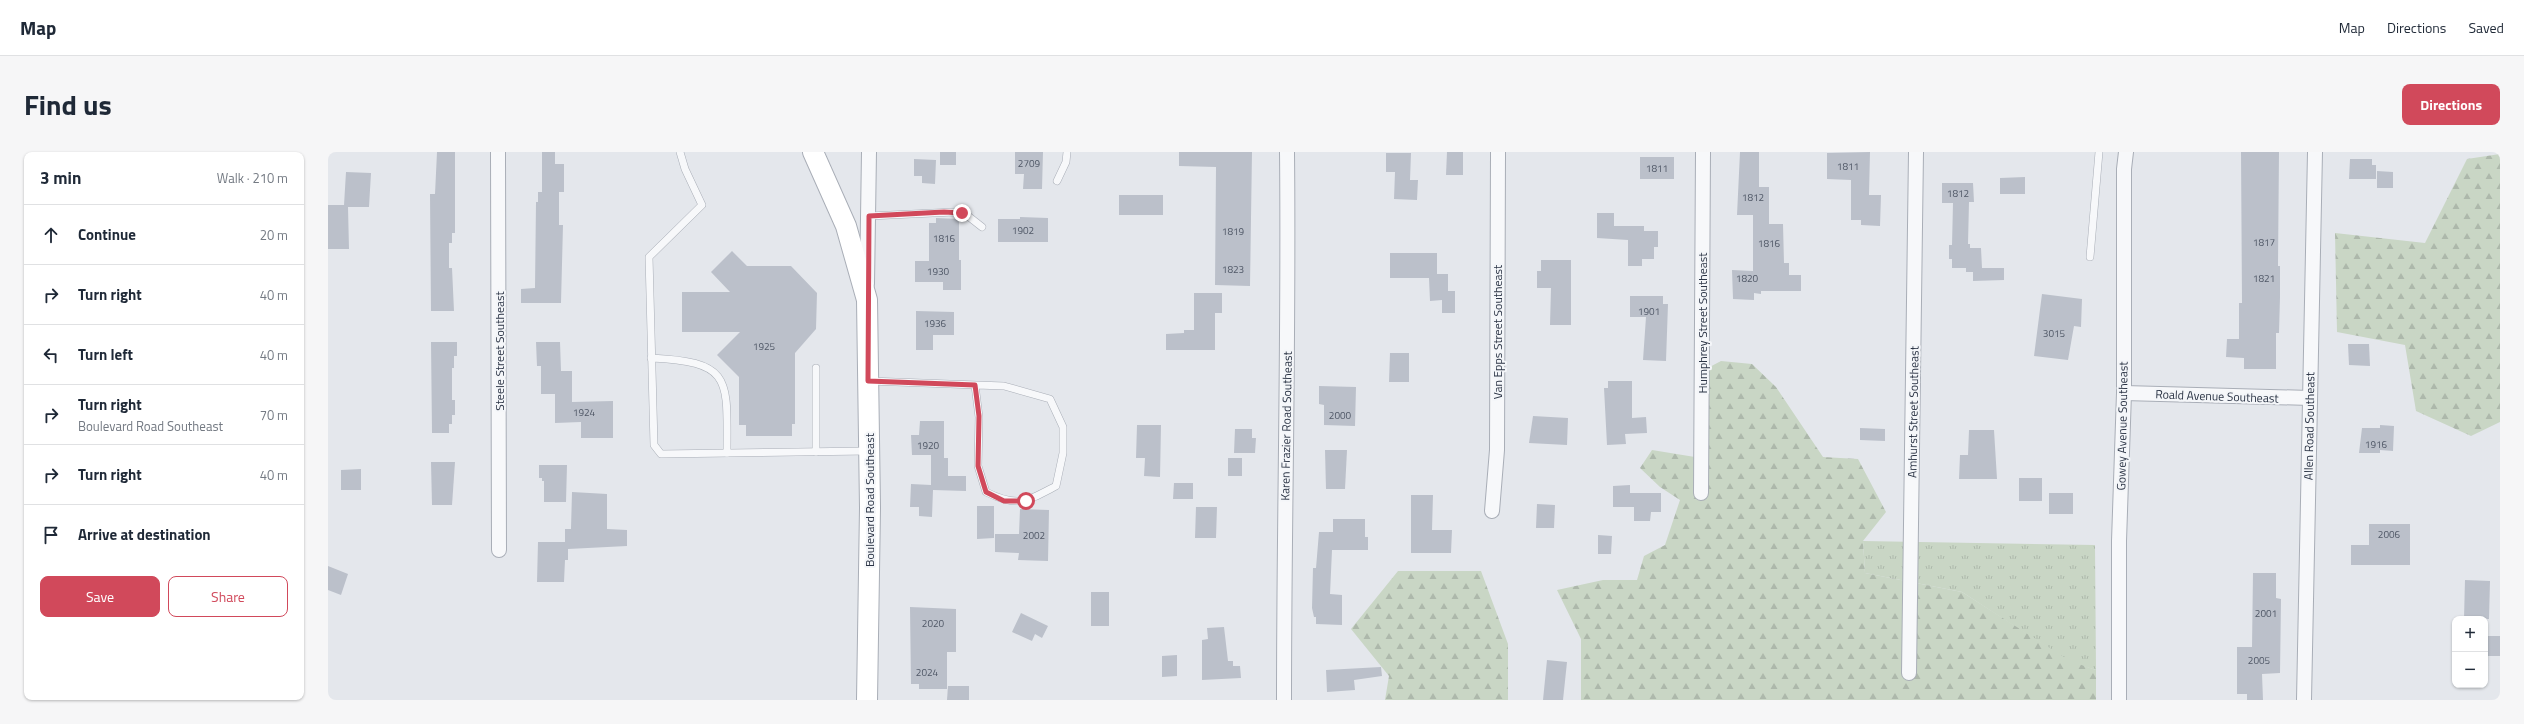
<!DOCTYPE html>
<html lang="en">
<head>
<meta charset="utf-8">
<style>
	body { margin:0; font-family:"Titillium Web",sans-serif; background:#f6f6f7; color:#1f2937 }
	.controls { position:absolute; right:12px; bottom:12px; display:grid; overflow:hidden; border-radius:8px; box-shadow:0 1px 3px #0004 }
	.controls button { width:36px; height:36px; display:grid; place-items:center; padding:0; border:0; border-bottom:1px solid #e0e1e3; background:#fff; color:#1f2937; font:20px sans-serif }
	.stop { position:absolute; width:12px; height:12px; margin:-9px; border:3px solid #d1495b; border-radius:50%; background:#fff }
	.stop.end { background:#d1495b; border-color:#fff; box-shadow:0 1px 4px #0008 }
	.list { margin:0; padding:0; list-style:none }
	h2 { display:flex; justify-content:space-between; align-items:center; height:52px; margin:0; padding:0 16px; font-size:17px }
	h2 small { font-size:13px; font-weight:400; color:#747a83 }
	.list li { display:grid; grid-template-columns:26px 1fr auto; gap:12px; align-items:center; box-sizing:border-box; height:60px; padding:0 16px; border-top:1px solid #e0e1e3 }
	.list b { display:block; font-size:15px; white-space:nowrap }
	.list p { margin:0; font-size:13px; white-space:nowrap; color:#747a83 }
	.list em { font-size:13px; font-style:normal; color:#747a83 }
	.actions { display:flex; gap:8px; padding:12px 16px }
	.actions a { flex:1; padding:9px 0; border:1px solid #d1495b; border-radius:8px; text-align:center; font-size:14px; color:#d1495b }
	.actions .main { background:#d1495b; color:#fff }
	.icon { flex:none; width:22px; height:22px; fill:none; stroke:currentColor; stroke-width:2; stroke-linecap:round; stroke-linejoin:round }
	.map { position:relative; flex:none; width:2172px; height:548px; overflow:hidden; border-radius:8px }
	header { display:flex; align-items:center; gap:24px; box-sizing:border-box; height:56px; padding:0 20px; background:#fff; border-bottom:1px solid #e0e1e3 }
	header strong { font-size:19px }
	nav { display:flex; gap:22px; margin-inline-start:auto; font-size:14px }
	.intro { display:flex; align-items:center; justify-content:space-between; box-sizing:border-box; height:96px; padding:0 24px }
	h1 { margin:0; font-size:28px }
	.button { padding:10px 18px; border-radius:8px; background:#d1495b; color:#fff; font-size:14px; font-weight:700 }
	main { display:flex; gap:24px; padding:0 24px }
	aside { flex:1; background:#fff; border-radius:8px; box-shadow:0 1px 3px #0004 }
	.map>svg:first-child { display:block }
	.grass { fill:url(#grass-tufts) }
	.forest { fill:url(#forest-firs) }
	.building { fill:#bbc0ca }
	.lines { fill:none; stroke-linecap:round; stroke-linejoin:round }
	.lane-casing { stroke:#a9aeb7; stroke-width:8 }
	.street-casing { stroke:#a9aeb7; stroke-width:16 }
	.secondary-casing { stroke:#a9aeb7; stroke-width:22 }
	.lane { stroke:#f7f8fa; stroke-width:7 }
	.street { stroke:#f7f8fa; stroke-width:14 }
	.secondary { stroke:#fff; stroke-width:20 }
	.route { stroke:#d1495b; stroke-width:5 }
	.labels { text-anchor:middle; dominant-baseline:central; stroke-width:4; stroke-linejoin:round; paint-order:stroke }
	.number-label { font-size:10px; fill:#4f5766 }
	.street-label { font-size:12px; fill:#2b3445; stroke:#f4f6f9 }
</style>
</head>
<body>
<header>
<strong>Map</strong>
<nav><a>Map</a><a>Directions</a><a>Saved</a></nav>
</header>
<div class="intro"><h1>Find us</h1><a class="button">Directions</a></div>
<main>
<aside>
<h2>3 min<small>Walk · 210 m</small></h2>
<ul class="list">
<li><svg class="icon" aria-label="ahead" viewBox="0 0 24 24"><path d="M12 20V5M6 11l6-6 6 6"/></svg><div><b>Continue</b></div><em>20 m</em></li>
<li><svg class="icon" aria-label="right" viewBox="0 0 24 24"><path d="M7 20v-9h11M14 6l5 5-5 5"/></svg><div><b>Turn right</b></div><em>40 m</em></li>
<li><svg class="icon" aria-label="left" viewBox="0 0 24 24"><path d="M17 20v-9H6M10 6l-5 5 5 5"/></svg><div><b>Turn left</b></div><em>40 m</em></li>
<li><svg class="icon" aria-label="right" viewBox="0 0 24 24"><path d="M7 20v-9h11M14 6l5 5-5 5"/></svg><div><b>Turn right</b><p>Boulevard Road Southeast</p></div><em>70 m</em></li>
<li><svg class="icon" aria-label="right" viewBox="0 0 24 24"><path d="M7 20v-9h11M14 6l5 5-5 5"/></svg><div><b>Turn right</b></div><em>40 m</em></li>
<li><svg class="icon" aria-label="arrive" viewBox="0 0 24 24"><path d="M6 21V4h12l-3 4 3 4H6"/></svg><div><b>Arrive at destination</b></div></li>
</ul>
<div class="actions"><a class="main">Save</a><a>Share</a></div>
</aside>
<div class="map">
<svg width="2172" height="548" viewBox="0 0 2172 548">
	<defs>
		<pattern id="grass-tufts" width="24" height="20" patternUnits="userSpaceOnUse"><rect width="24" height="20" fill="#c9d6c5"/><path d="M3 7l-1-3M5 7V3M7 7l1-3M15 17l-1-3M17 17v-4M19 17l1-3" fill="none" stroke="#adb8ab"/></pattern>
		<pattern id="forest-firs" width="22" height="20" patternUnits="userSpaceOnUse"><rect width="22" height="20" fill="#c9d6c5"/><path d="M5 1l3.5 6h-7zM16 11l3.5 6h-7z" fill="#adb8ab"/></pattern>
	</defs>
	<rect width="100%" height="100%" fill="#e4e7ec"/>
	<!-- grass -->
	<path class="grass" d="M1535,389l232,4 1,125 -26,-8 -108,-70 -97,-19z"/>
	<!-- forest -->
	<g class="forest">
		<path d="M2172,2v268l-29,14 -55,-25 -11,-66 -68,-13 -2,-99 90,10 42,-84z"/>
		<path d="M1393,209l31,3 24,23 47,70 35,2 28,53 -23,29 2,32 97,19 108,69 26,9v30h-515v-61l-24,-49 46,-10h34l7,-24 21,-11 15,-45 -20,-13 -20,-19 12,-18 49,8 1,-87z"/>
		<path d="M1070,419h83l27,73v56h-123l4,-24 -38,-47z"/>
	</g>
	<!-- building -->
	<g class="building">
		<path d="M109,0h18v81h-3v10h-3v25h3l2,43h-23l-1,-117h5z"/>
		<path d="M214,0h13v12h9v28h-5v33h4l-2,78h-40v-14l14,-1 1,-86h2v-10h4z"/>
		<rect x="612" y="0" width="16" height="13"/>
		<path d="M687,0h28l-1,37h-19l1,-15h-9z"/>
		<path d="M851,0h73l-2,134 -35,-1 1,-118 -37,-1z"/>
		<path d="M1119,0h16v23h-17z"/>
		<path d="M1412,0h19v35h10v37h14l1,39h5v12h12v16h-40v3l-7,-1v7l-21,-1 -1,-29 21,1v-56h-16z"/>
		<path d="M1542,0l-1,43h12l-1,31 -19,-1v-5h-10v-40l-24,-1v-26z"/>
		<path d="M1913,0h38l-1,114h2v31l-1,36h-3v36h-32v-11l-18,-1 1,-18h12v-36h3z"/>
		<path d="M1058,1h25l-1,27h8l-1,20 -23,-1 1,-27h-9z"/>
		<rect x="1312" y="5" width="34" height="22"/>
		<path d="M586,7l22,1 -1,24 -13,-1v-7h-8z"/>
		<path d="M2022,7h22v6h4v14h-27z"/>
		<path d="M2049,19l16,1v16h-16z"/>
		<path d="M18,20l25,1 -2,34h-21l1,42h-21v-44h16z"/>
		<path d="M1697,25v17h-25v-16z"/>
		<path d="M1614,31h31l1,19h-5l-1,42h2v4h11l1,20h22v12l-31,1v-9h-7v-4h-14v-9h-3v-14h3l1,-42h-11z"/>
		<rect x="791" y="43" width="44" height="20"/>
		<path d="M1269,61h17v13h30v5h14v16h-4v12h-12v7h-14v-26l-31,-2z"/>
		<path d="M692,65l28,1v24h-50v-23h22z"/>
		<path d="M608,66l23,1v41h2v30h-18v-8h-28v-21h14v-38h7z"/>
		<path d="M404,99l15,15h44l26,27 -1,36 -21,24v71h-3v12h-46v-11h-7v-48l-22,-22 23,-23h-58v-40h48l-19,-20z"/>
		<path d="M1062,101h47v21h11v17h7v22h-13v-13l-12,1 -1,-23h-39z"/>
		<path d="M1213,108h30v65h-21l1,-37h-14v-17h4z"/>
		<path d="M866,141h28v20h-7v37h-49v-16l18,-1v-3h10z"/>
		<path d="M1714,142l40,5 -1,28 -7,-1 -6,34 -34,-4z"/>
		<path d="M1302,144h33v8h5l-2,57 -23,-1 3,-43h-16z"/>
		<path d="M588,159l38,1v23h-21v15h-17z"/>
		<path d="M103,190h26v14h-3v12h-2v32h3v15h-3v9h-3v9h-17z"/>
		<path d="M208,190h24l1,29h11v31l41,-1v37h-32v-16l-26,1v-29h-14v-28h-4z"/>
		<path d="M2020,192h21l1,22 -21,-1z"/>
		<path d="M1062,201h19v29h-20z"/>
		<path d="M1280,229h24v37l14,-1 1,16 -22,1 1,10 -19,1 -3,-57h4z"/>
		<path d="M991,234l37,1 -1,39 -31,-1v-20l-5,-1z"/>
		<path d="M1205,264l35,2 -1,27 -38,-2z"/>
		<path d="M592,269h24v37h4v18h18v15l-33,-1 -1,27 -13,-1v-9h-9l1,-23 20,1v-30h-19l-1,-20h8z"/>
		<path d="M809,273h24l-1,52 -16,-1 1,-18h-9z"/>
		<path d="M2052,273l14,1 -1,25 -13,-1v3h-21l3,-25h18z"/>
		<path d="M1532,276l25,1v12l-25,-1z"/>
		<path d="M907,277h17v9h4l-1,15h-21z"/>
		<path d="M1641,278h25l3,49h-38l1,-24h8z"/>
		<path d="M997,298h22l-2,39h-19z"/>
		<rect x="900" y="306" width="14" height="18"/>
		<path d="M103,310h24l-3,43h-20z"/>
		<path d="M211,313h28l-1,37h-22v-21h-2v-3h-3z"/>
		<path d="M33,317v21h-20v-20z"/>
		<rect x="1691" y="326" width="23" height="23"/>
		<path d="M846,331h19v16h-20z"/>
		<path d="M1302,333v8h31v19h-10l-1,9h-16v-14h-21v-21z"/>
		<path d="M244,340l35,2v35l20,1v16l-59,3v11h-3l-1,22h-27l1,-40h27v-13h6z"/>
		<rect x="1721" y="341" width="24" height="21"/>
		<path d="M1083,343h22l-1,35h20l-1,23h-40z"/>
		<path d="M1209,352l18,1 -1,23h-18z"/>
		<path d="M649,354h17v32l-17,1z"/>
		<path d="M868,355h21l-1,31h-21z"/>
		<path d="M692,357l29,1 -1,51 -30,-1 1,-7 -24,-1v-18h24z"/>
		<path d="M1005,367h32v18h3v13h-36l-2,44 12,1v30l-26,-1v-7h-2l-2,-9 1,-40h3l3,-36h14z"/>
		<path d="M2041,372h41v41h-59v-20h18z"/>
		<path d="M1270,383l14,1 -1,18h-13z"/>
		<path d="M0,414l20,8 -7,21 -13,-5z"/>
		<path d="M1925,421h23v25l5,1 -1,74 -18,1 1,26h-16v-6h-10v-47h15z"/>
		<path d="M2137,428l25,1 -1,38h-25z"/>
		<rect x="763" y="440" width="18" height="34"/>
		<path d="M582,455l46,2v43h-9v37h-28v-5h-8z"/>
		<path d="M693,461l27,13 -6,12 -7,-4 -3,7 -20,-9z"/>
		<path d="M896,475l4,34h5v5h7l1,12 -39,2v-40l6,-1 -1,-11z"/>
		<rect x="2157" y="484" width="15" height="20"/>
		<path d="M849,503v21l-15,1v-21z"/>
		<path d="M1219,508l20,2 -4,38h-20z"/>
		<path d="M1053,515l1,9 -28,4 1,10 -28,2 -1,-22z"/>
		<path d="M620,534h21v14h-22z"/>
	</g>
	<g class="lines">
		<!-- lane casing -->
		<g class="lane-casing">
			<g id="lane">
				<path d="M352,0l5,17 17,36 -53,52 5,188 7,9 206,-3"/>
				<path d="M729,29l9,-19 1,-10"/>
				<path d="M541,64l85,-4 14,4 14,11"/>
				<path d="M1762,105l9,-105"/>
				<path d="M323,206c82,4 76,21 76,95"/>
				<path d="M541,229l135,5 46,13 13,28v26l-7,33c-29,15 -38,22 -70,6l-8,-26 1,-49 -4,-32"/>
				<path d="M488,300v-84"/>
			</g>
		</g>
		<!-- street casing -->
		<g class="street-casing">
			<g id="street">
				<path d="M170,0l1,398"/>
				<path d="M539,132l2,-132"/>
				<path d="M1796,241l186,5"/>
				<path d="M1373,341l2,-341"/>
				<path d="M1164,359l5,-61 1,-298"/>
				<path d="M1581,521l7,-521"/>
				<path d="M956,548c0,-183 5,-365 3,-548"/>
				<path d="M1791,548v-159l5,-148v-224l2,-17"/>
				<path d="M1976,548l11,-548"/>
			</g>
		</g>
		<!-- secondary casing -->
		<g class="secondary-casing">
			<path id="secondary" d="M485,0l33,74 21,74 3,208 -3,192"/>
		</g>
		<!-- lane -->
		<use href="#lane" class="lane"/>
		<!-- street -->
		<use href="#street" class="street"/>
		<!-- secondary -->
		<use href="#secondary" class="secondary"/>
	</g>
	<g class="lines">
		<!-- route -->
		<path class="route" d="M634,61l-18,-1 -75,4 -1,165 107,4 4,31 -1,50 8,26 18,9h22"/>
	</g>
	<g class="labels">
		<!-- number labels -->
		<g class="number-label">
			<text x="701" y="11">2709</text>
			<text x="1520" y="14">1811</text>
			<text x="1329" y="16">1811</text>
			<text x="1630" y="41">1812</text>
			<text x="1425" y="45">1812</text>
			<text x="695" y="78">1902</text>
			<text x="905" y="79">1819</text>
			<text x="616" y="86">1816</text>
			<text x="1936" y="90">1817</text>
			<text x="1441" y="91">1816</text>
			<text x="905" y="117">1823</text>
			<text x="610" y="119">1930</text>
			<text x="1419" y="126">1820</text>
			<text x="1936" y="126">1821</text>
			<text x="1321" y="159">1901</text>
			<text x="607" y="171">1936</text>
			<text x="1726" y="181">3015</text>
			<text x="436" y="194">1925</text>
			<text x="256" y="260">1924</text>
			<text x="1012" y="263">2000</text>
			<text x="2048" y="292">1916</text>
			<text x="600" y="293">1920</text>
			<text x="2061" y="382">2006</text>
			<text x="706" y="383">2002</text>
			<text x="1938" y="461">2001</text>
			<text x="605" y="471">2020</text>
			<text x="1931" y="508">2005</text>
			<text x="599" y="520">2024</text>
		</g>
		<!-- street labels -->
		<g class="street-label">
			<text transform="translate(1374 171) rotate(-90)">Humphrey Street Southeast</text>
			<text transform="translate(1169 180) rotate(-90)">Van Epps Street Southeast</text>
			<text transform="translate(171 199) rotate(-90)">Steele Street Southeast</text>
			<text transform="translate(1889 244) rotate(2)">Roald Avenue Southeast</text>
			<text transform="translate(1585 260) rotate(-89)">Amhurst Street Southeast</text>
			<text transform="translate(958 274) rotate(-89)">Karen Frazier Road Southeast</text>
			<text transform="translate(1794 274) rotate(-89)">Gowey Avenue Southeast</text>
			<text transform="translate(1981 274) rotate(-89)">Allen Road Southeast</text>
			<text transform="translate(541 348) rotate(-90)">Boulevard Road Southeast</text>
		</g>
	</g>
</svg>
<div class="controls">
<button>+</button>
<button>−</button>
</div>
<div class="stop" style="left:698px;top:349px"></div>
<div class="stop end" style="left:634px;top:61px"></div>
</div>
</main>
</body>
</html>
